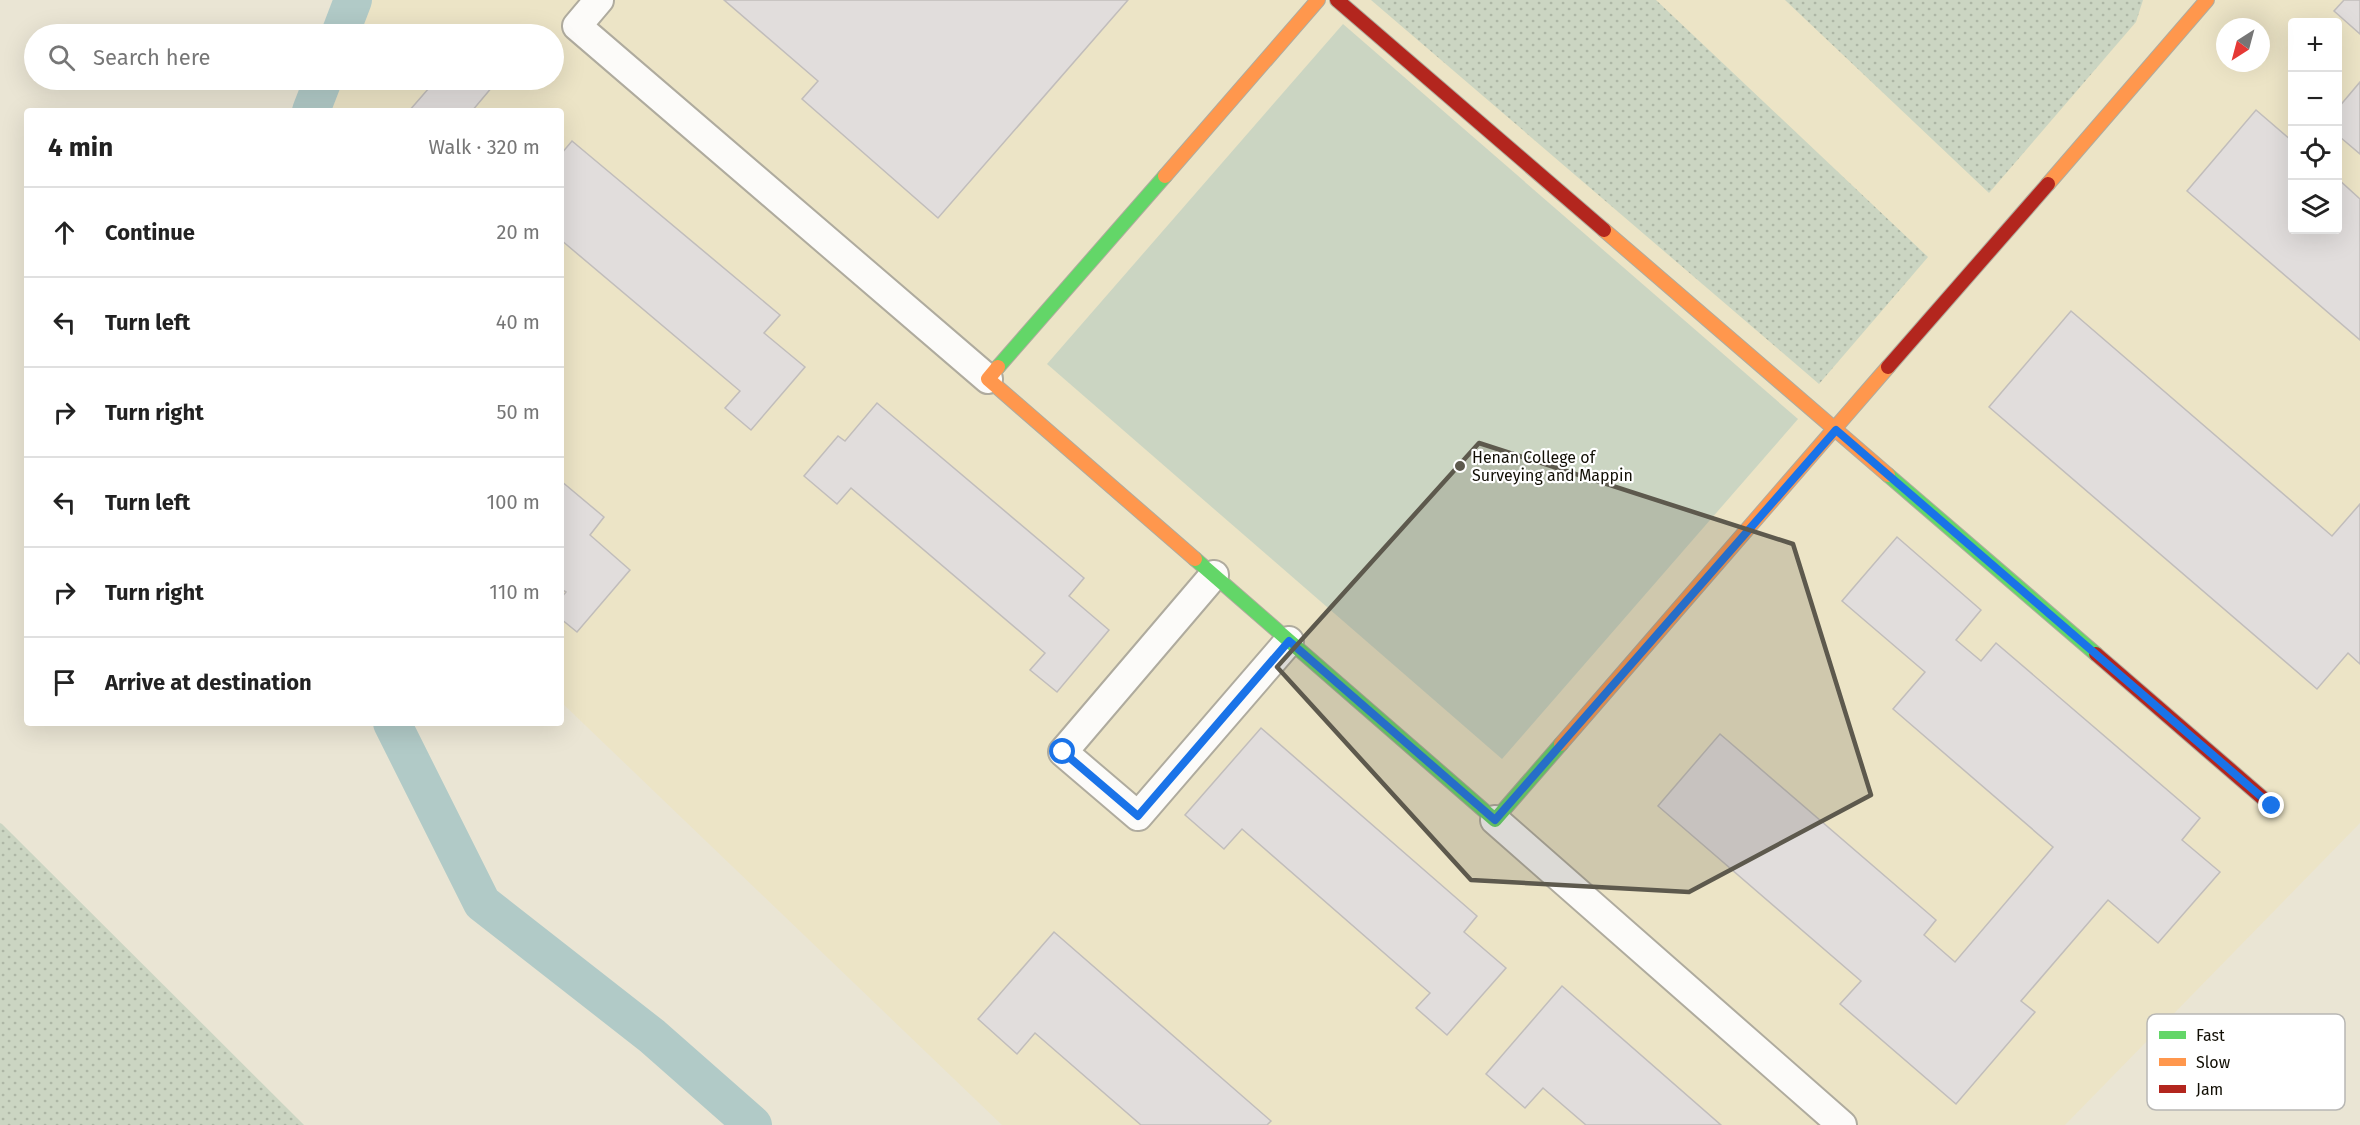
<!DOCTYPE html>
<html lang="en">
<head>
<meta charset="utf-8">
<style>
	body { margin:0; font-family:"Fira Sans",sans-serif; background:#f2f2f2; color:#222 }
	.controls { position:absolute; right:18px; top:18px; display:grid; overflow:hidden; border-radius:6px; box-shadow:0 6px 24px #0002 }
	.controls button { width:54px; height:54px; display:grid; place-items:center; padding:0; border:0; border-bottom:2px solid #e0e0e0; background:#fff; color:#222; font:30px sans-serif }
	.compass { position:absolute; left:2216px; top:18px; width:54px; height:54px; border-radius:50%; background:#fff; box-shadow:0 6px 24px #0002; rotate:216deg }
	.stop { position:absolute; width:18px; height:18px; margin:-14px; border:4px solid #1a73e8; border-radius:50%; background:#fff }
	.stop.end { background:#1a73e8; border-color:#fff; box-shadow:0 2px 6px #0008 }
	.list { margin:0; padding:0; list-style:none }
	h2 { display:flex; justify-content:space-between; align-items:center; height:78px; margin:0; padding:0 24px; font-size:26px }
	h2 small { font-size:20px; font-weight:400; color:#767676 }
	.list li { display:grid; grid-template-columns:39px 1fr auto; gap:18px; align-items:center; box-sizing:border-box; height:90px; padding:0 24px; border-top:2px solid #e0e0e0 }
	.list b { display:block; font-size:22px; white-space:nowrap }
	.list em { font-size:20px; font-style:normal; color:#767676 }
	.icon { flex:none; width:33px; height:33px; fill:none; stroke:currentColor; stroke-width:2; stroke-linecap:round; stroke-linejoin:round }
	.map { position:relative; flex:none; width:2360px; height:1125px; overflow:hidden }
	.search { position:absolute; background:#fff; box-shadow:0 6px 24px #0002; left:24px; top:24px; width:540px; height:66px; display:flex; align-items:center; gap:15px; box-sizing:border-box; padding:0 21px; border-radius:33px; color:#767676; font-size:22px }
	.panel { position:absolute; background:#fff; box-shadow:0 6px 24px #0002; left:24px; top:108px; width:540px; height:618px; border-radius:6px }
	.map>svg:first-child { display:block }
	.built { fill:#ece4c6; fill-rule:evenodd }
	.green { fill:url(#green-dots) }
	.pitch { fill:#cbd5c2 }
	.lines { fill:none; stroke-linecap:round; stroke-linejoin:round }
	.canal { stroke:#b1cac7; stroke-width:38 }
	.building { fill:#e1dddc; stroke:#c1bdbb; stroke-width:1.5 }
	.street-casing { stroke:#afab9e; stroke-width:32 }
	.fast-casing { stroke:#afab9e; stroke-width:16 }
	.slow-casing { stroke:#afab9e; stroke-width:16 }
	.jam-casing { stroke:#afab9e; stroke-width:16 }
	.street { stroke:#fcfbf9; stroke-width:28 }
	.fast { stroke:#63d668; stroke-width:14 }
	.slow { stroke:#ff974d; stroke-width:14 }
	.jam { stroke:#b3261e; stroke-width:14 }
	.route { stroke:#1a73e8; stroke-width:8 }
	.marked { fill:#5d594d; fill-opacity:0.2; stroke:#5d594d; stroke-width:4.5; stroke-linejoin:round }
	.poi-dot { fill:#5d594d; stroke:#fff; stroke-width:2 }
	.labels { text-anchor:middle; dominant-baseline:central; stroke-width:4.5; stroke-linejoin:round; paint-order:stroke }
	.poi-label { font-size:16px; fill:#110e04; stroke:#fff; text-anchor:start }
	.key { fill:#fff; stroke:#b8b7b4; stroke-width:1.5 }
	.key-label { font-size:16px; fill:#110e04 }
</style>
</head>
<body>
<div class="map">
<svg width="2360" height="1125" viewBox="0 0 2360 1125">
	<defs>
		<pattern id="green-dots" width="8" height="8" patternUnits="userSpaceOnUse" patternTransform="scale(1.5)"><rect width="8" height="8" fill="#cbd5c2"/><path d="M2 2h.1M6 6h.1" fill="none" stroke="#adb6a5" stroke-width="1.8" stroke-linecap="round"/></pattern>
	</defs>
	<rect width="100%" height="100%" fill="#eae5d4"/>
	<!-- built -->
	<path class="built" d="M369,0h1991v823l-295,302h-1063l-441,-423v-591h-239l13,-31h219v-46h-200zM2292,22h46v208h-46zM2225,27h36v36h-36z"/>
	<!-- green -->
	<g class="green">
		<path d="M1371,0h285l272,257 -109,127z"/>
		<path d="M1785,0h358l-7,22 -147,171z"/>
		<path d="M0,823l2,1 302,301h-304z"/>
	</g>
	<!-- pitch -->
	<path class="pitch" d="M1343,24l455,395 -296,340 -455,-395z"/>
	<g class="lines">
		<!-- canal -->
		<g class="canal">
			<path d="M340,34l13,-34"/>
			<path d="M311,111l12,-31"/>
			<path d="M392,723l90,180 170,133 101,89"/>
		</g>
	</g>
	<!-- building -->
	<g class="building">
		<path d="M724,0h404l-190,218 -136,-119 16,-18z"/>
		<path d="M2344,0h16v34l-26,-23z"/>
		<path d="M436,80h62l-26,31h-63z"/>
		<path d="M2360,82v72l-20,-17 -2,3v-32z"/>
		<path d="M2256,110l36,31v89h46v-51l22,20v141l-173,-149z"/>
		<path d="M572,141l208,174 -16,18 41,34 -54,63 -26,-22 15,-17 -179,-151v-86z"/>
		<path d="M2071,311l261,225 28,-32v160l-12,-11 -31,36 -328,-282z"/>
		<path d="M877,403l207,175 -15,18 40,34 -52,62 -27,-22 15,-17 -194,-165 -14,16 -33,-28 34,-40 7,5z"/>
		<path d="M561,481l43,36 -14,18 40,35 -53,62 -16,-13v-21l5,-6 -5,-3z"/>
		<path d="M1897,537l84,73 -25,30 25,21 15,-18 204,175 -18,22 38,32 -62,71 -50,-43 -87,101 14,11 -79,92 -116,-100 21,-23 -203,-175 62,-72 216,186 -12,15 31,27 98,-115 -160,-138 32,-37 -83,-71z"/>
		<path d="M1261,728l216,188 -13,16 42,36 -59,67 -31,-27 14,-15 -188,-164 -18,20 -39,-34z"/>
		<path d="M1054,932l217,189 -4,4h-126l-106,-92 -18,21 -39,-35z"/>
		<path d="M1562,986l159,139h-135l-43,-37 -18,20 -39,-34z"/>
	</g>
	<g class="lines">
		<!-- street casing -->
		<g class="street-casing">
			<g id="street">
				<path d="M599,0l-22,26 411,353"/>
				<path d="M1214,575l-151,177 75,64 151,-175"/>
				<path d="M1495,820l347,305"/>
			</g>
		</g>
		<!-- fast casing -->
		<g class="fast-casing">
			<g id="fast">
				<path d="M998,367l167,-191"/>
				<path d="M1888,475l208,179"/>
				<path d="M1195,559l300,261 66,-76"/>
			</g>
		</g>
		<!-- slow casing -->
		<g class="slow-casing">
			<g id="slow">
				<path d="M1165,176l153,-176"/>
				<path d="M2048,184l159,-184"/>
				<path d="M1604,230l284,245"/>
				<path d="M998,367l-10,12 207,180"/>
				<path d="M1561,744l327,-377"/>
			</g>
		</g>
		<!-- jam casing -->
		<g class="jam-casing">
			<g id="jam">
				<path d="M1337,0l267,230"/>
				<path d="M1888,367l160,-183"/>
				<path d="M2096,654l176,152"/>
			</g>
		</g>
		<!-- street -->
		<use href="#street" class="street"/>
		<!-- fast -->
		<use href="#fast" class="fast"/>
		<!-- slow -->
		<use href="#slow" class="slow"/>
		<!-- jam -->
		<use href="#jam" class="jam"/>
	</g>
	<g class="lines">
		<!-- route -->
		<path class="route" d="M1063,752l75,64 151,-175 206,179 341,-390 436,376"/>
	</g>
	<!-- marked area -->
	<path class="marked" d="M1479,443l314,101 78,251 -182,97 -218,-12 -194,-213z"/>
	<!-- markers -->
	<circle class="poi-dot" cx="1460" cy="466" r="6"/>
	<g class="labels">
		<!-- poi labels -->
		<g class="poi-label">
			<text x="1472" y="457">Henan College of<tspan x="1472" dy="18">Surveying and Mappin</tspan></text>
		</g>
	</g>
	<!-- legend -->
	<rect x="2147" y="1014" width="198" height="96" rx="9" class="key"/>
	<rect x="2159" y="1031" width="27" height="8" fill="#63d668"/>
	<rect x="2159" y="1058" width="27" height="8" fill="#ff974d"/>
	<rect x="2159" y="1085" width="27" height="8" fill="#b3261e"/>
	<g class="key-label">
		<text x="2196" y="1041">Fast</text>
		<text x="2196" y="1068">Slow</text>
		<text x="2196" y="1095">Jam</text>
	</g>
</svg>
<div class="controls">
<button>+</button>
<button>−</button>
<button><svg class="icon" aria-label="locate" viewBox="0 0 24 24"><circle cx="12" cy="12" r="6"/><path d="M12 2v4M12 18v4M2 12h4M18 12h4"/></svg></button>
<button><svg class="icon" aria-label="layers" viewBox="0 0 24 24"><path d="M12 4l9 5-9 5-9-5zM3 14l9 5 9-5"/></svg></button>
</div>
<svg class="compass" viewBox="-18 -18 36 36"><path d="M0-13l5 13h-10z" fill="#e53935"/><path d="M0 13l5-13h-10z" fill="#767676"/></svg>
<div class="stop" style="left:1063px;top:752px"></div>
<div class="stop end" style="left:2272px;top:806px"></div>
<div class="search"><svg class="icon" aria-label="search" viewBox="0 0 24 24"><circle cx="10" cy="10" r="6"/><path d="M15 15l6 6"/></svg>Search here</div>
<section class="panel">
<h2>4 min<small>Walk · 320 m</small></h2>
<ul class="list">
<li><svg class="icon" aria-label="ahead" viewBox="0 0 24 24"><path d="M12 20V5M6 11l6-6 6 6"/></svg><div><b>Continue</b></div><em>20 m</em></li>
<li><svg class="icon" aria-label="left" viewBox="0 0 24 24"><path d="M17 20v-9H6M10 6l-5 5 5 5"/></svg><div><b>Turn left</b></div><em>40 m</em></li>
<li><svg class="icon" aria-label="right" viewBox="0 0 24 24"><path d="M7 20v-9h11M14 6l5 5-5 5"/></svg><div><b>Turn right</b></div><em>50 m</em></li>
<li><svg class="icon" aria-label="left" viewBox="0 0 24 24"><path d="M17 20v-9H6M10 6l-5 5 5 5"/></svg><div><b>Turn left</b></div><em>100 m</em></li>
<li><svg class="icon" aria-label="right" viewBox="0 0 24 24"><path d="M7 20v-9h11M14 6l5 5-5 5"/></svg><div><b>Turn right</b></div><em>110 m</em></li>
<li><svg class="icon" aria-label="arrive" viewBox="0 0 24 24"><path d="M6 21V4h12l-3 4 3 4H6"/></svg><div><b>Arrive at destination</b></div></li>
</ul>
</section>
</div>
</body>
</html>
